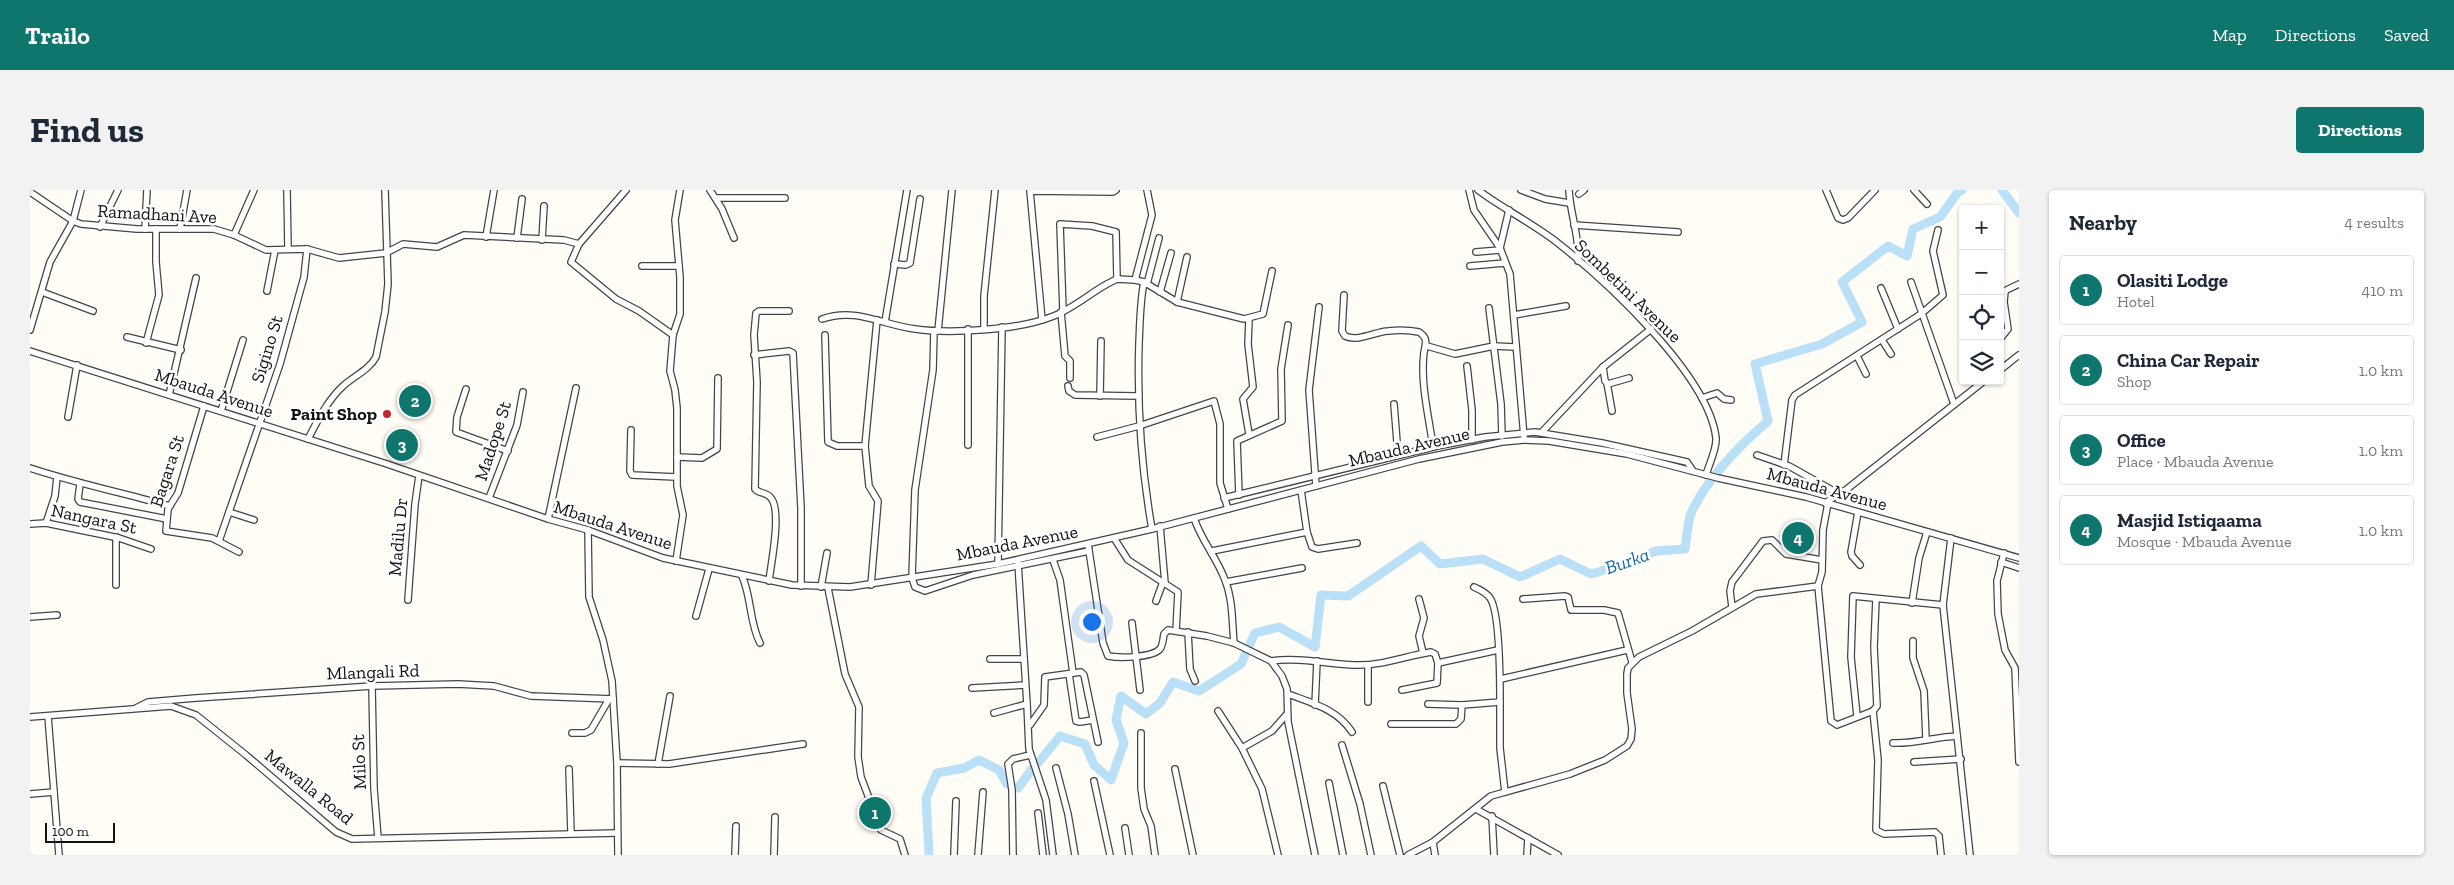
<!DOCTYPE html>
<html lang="en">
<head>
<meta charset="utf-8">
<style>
	body { margin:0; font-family:"Zilla Slab",serif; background:#f2f2f3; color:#1f2937 }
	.controls { position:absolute; right:15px; top:15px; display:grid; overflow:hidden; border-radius:5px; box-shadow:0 1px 4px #0004 }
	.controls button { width:45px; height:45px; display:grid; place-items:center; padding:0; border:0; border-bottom:1px solid #e0e1e3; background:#fff; color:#1f2937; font:25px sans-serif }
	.scale { position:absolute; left:15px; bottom:12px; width:70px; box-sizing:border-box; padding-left:5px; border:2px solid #111; border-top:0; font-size:14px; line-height:18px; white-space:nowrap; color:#111; -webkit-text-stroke:4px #fff; paint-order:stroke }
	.you { position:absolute; left:1061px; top:431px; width:18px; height:18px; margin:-12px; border:4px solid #fff; border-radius:50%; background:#1a73e8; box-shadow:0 0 0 8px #1a73e833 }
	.badge { display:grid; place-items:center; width:32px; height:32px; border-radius:50%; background:#0f766e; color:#fff; font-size:16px; font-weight:700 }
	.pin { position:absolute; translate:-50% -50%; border:2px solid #fff; box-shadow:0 1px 5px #0006 }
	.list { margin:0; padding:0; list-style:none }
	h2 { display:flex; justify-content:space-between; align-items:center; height:65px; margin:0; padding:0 20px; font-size:21px }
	h2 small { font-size:16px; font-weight:400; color:#747a83 }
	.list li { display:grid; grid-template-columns:32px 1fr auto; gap:15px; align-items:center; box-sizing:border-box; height:70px; margin:0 10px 10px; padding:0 10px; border:1px solid #e0e1e3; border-radius:5px }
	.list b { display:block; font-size:19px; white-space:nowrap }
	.list p { margin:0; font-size:16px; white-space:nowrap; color:#747a83 }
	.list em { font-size:16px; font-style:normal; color:#747a83 }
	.icon { flex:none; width:28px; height:28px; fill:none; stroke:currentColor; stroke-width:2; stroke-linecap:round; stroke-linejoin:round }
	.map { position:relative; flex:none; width:1989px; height:665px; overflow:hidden; border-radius:5px }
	header { display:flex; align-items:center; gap:30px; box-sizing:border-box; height:70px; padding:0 25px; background:#0f766e; color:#fff }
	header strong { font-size:24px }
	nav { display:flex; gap:28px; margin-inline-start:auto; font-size:18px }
	.intro { display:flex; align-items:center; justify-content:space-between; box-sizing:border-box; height:120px; padding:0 30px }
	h1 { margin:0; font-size:35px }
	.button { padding:12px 22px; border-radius:5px; background:#0f766e; color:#fff; font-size:18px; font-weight:700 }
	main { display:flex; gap:30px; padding:0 30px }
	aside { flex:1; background:#fff; border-radius:5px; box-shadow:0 1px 4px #0004 }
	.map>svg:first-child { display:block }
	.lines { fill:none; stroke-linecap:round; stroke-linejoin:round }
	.river { stroke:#b9e0f7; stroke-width:9 }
	.minor-casing { stroke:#444; stroke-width:8 }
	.minor { stroke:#fff; stroke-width:5.5 }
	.poi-dot { fill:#c4262e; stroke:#fff; stroke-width:2 }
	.labels { text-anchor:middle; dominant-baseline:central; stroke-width:5; stroke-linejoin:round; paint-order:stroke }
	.street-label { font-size:18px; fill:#111; stroke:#fff }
	.poi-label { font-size:18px; font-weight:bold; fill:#111; stroke:#fff; text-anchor:end }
	.water-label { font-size:19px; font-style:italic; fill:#1768a6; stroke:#fff }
</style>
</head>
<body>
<header>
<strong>Trailo</strong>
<nav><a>Map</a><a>Directions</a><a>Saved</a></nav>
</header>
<div class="intro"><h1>Find us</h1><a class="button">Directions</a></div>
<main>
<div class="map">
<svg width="1989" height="665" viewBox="0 0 1989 665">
	<rect width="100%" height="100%" fill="#fffdf5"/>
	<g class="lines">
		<!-- river -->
		<g class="river">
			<path d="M1972,0l17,23"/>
			<path d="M1008,573l22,-27 25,8 9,21 17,15 13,-37 -8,-23 5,-24 25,18 14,-11 13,-21 26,9 42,-27 14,-31 24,-6 36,20 6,-52 27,1 73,-50 19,18 43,-5 37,18 40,-18 31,15 27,-8 38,-15 29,-2c2,-11 2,-28 7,-38 17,-35 47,-65 76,-90l-13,-57 67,-20 40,-22 -20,-40 46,-36 19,10 6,-27 27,-12 18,-25 4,-2"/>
			<path d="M985,597l3,1 14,-19"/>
			<path d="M899,665l-3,-57 11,-25 27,-5 15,-8 20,10 8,14"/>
		</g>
		<!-- minor casing -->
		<g class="minor-casing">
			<g id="minor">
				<path d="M257,0l1,59"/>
				<path d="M596,0l-47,54 -8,18 45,37 23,12 34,24"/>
				<path d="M680,0l12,19 12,29"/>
				<path d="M1439,0l5,20 26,38 10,26 14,163"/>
				<path d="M1448,0c24,18 52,32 76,50 50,39 155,135 162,198 1,11 -7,26 -10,37"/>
				<path d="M1491,0l24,9 24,4"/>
				<path d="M1539,0c1,24 11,47 9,71"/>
				<path d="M1796,0l12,28 5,2 5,-2 27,-28"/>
				<path d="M1884,0l13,14"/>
				<path d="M0,2l43,29 8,3 56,5h77l20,6 32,15 41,-1 32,9 47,-5 17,-9 34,3 27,-12 100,5 15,4"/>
				<path d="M1549,4l5,-4"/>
				<path d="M686,8h69"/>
				<path d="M1544,35l104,7"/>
				<path d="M70,37l18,-37"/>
				<path d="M115,39l2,-39"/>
				<path d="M150,39l7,-39"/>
				<path d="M204,45l20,-45"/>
				<path d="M456,47l8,-47"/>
				<path d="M487,48l5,-39"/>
				<path d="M512,50l2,-34"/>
				<path d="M1470,58l9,-38"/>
				<path d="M1446,62l24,-2"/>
				<path d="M864,74l12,1 4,-2 10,-64"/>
				<path d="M612,76h37"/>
				<path d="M1440,76l35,-3"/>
				<path d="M1105,90l17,-65 -5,-25"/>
				<path d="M1114,92c-4,20 -4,40 -5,61 -2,63 2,124 13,186"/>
				<path d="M1881,92l43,122"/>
				<path d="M1117,94l12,-46"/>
				<path d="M1851,98l17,41"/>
				<path d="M237,101l8,-41"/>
				<path d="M12,102l51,19"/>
				<path d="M1130,102l11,-39"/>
				<path d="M1970,103l19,-9"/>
				<path d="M1314,105l-2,36 3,5c13,6 29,-4 43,-5 10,-1 21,-1 31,1 9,6 7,11 5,20 -4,31 5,65 9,95"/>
				<path d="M1147,112l10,-45"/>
				<path d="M1459,118l12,96 1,32"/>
				<path d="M1033,121l-3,-87 32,2 24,6 1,47"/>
				<path d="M1031,122l4,44 5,5v17"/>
				<path d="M1484,125l52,-9"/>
				<path d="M792,129c34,-12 60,6 93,10 35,5 103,1 136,-12 20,-7 38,-23 56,-33l10,-5 18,1 9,2 33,20 67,17 19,-5 9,-43"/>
				<path d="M1219,129l-1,25 5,43 -10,12 6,35"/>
				<path d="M1012,130l-12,-129 83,1 3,-2"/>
				<path d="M855,132l22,-132"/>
				<path d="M938,139v116"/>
				<path d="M954,139v-33l11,-106"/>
				<path d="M0,140l20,-68 23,-41 8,-31"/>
				<path d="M904,141l-1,39 -18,120 -3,88 3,9 10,4 48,-16 116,-24"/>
				<path d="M908,141l14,-141"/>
				<path d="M795,145l3,107 9,4h28"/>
				<path d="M97,147l54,13"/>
				<path d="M1970,149l8,-10 -4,-27 1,-11"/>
				<path d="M1852,150l9,14"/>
				<path d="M116,153l13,-48 -3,-33v-33"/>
				<path d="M1397,156l28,8 39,-8 21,1"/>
				<path d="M0,161l357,113 161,55 40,11 75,28 129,27 58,2 148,-23 154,-35 267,-70 83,-17 22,-2 25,1 78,13 91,24 88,19 213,61"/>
				<path d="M724,165l35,-4 4,2 8,155v78"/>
				<path d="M1827,166l9,18"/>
				<path d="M1437,176l5,44v30"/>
				<path d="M1573,177l2,14 3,3 21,-6"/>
				<path d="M1970,180l19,-15"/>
				<path d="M1577,193l5,28"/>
				<path d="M1038,196l1,5 6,4 62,1"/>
				<path d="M436,199l-9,28 -1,15 52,19"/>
				<path d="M139,205l27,-117"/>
				<path d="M1070,206l1,-55"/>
				<path d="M1672,208l15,-5 7,6 7,1"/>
				<path d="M1364,214l4,51"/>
				<path d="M174,216l-26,87 -10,16 -2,22 46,7 27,14"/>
				<path d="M191,221l22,-71"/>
				<path d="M38,227l9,-52"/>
				<path d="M601,240l-1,41 2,4 44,2"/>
				<path d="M1512,242l61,-65 48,-38"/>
				<path d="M1067,247l42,-11 75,-25 6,23v59l8,26"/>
				<path d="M278,249c10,-19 19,-38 35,-53 11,-10 26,-16 33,-29l9,-45 3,-28 -3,-94"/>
				<path d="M1727,265l32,11 50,28"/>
				<path d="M647,267l25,1 15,-9 1,-71"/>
				<path d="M1754,275l8,-65 3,-5 126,-81 22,-19 -10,-44 5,-21"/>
				<path d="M0,278c46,15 93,25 140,38"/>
				<path d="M50,294l-2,15 2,3 87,17"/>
				<path d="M1286,296l-7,-96 10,-83"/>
				<path d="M1271,300l6,42 5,15 6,2 39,-6"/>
				<path d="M1209,305l-2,-54 45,-20 -1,-52 7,-44"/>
				<path d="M459,308l28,-73 6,-33"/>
				<path d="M1194,308l213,-52 48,-9 50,-5 67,11 85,19 6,9"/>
				<path d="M1795,313l22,-14 137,-108"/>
				<path d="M199,322l25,8"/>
				<path d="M1828,322l-7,40 1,4 8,9"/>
				<path d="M1164,328c7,22 23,40 31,62 8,20 7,42 9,63"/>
				<path d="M518,329l28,-131"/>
				<path d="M16,333l9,-27 2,-19"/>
				<path d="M0,334l16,-1 73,15 32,11"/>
				<path d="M1130,336l5,57"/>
				<path d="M558,340l1,67 14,43 9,41 5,82 1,92"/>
				<path d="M1084,348l14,22 50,32 -2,39"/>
				<path d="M1921,348l-8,67 27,250"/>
				<path d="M189,351l61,-177 24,-87 3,-28"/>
				<path d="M1058,354l15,99 5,13c11,2 44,2 52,-7 3,-4 3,-10 4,-15l4,-4 39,6 27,7 37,18 11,15 5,13 1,33 27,133"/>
				<path d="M1182,361l95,-19"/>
				<path d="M1974,363l-7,28 1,33 7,36 10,18 4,94"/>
				<path d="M1023,370l7,20 13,93"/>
				<path d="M646,371l7,-46 -6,-29v-78l-2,-18 -5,-19 3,-36 7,-21v-37l-5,-57 5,-30"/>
				<path d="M1971,372l18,6"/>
				<path d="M988,373l9,141"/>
				<path d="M968,374l4,-237"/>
				<path d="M712,386c10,22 7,46 18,67"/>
				<path d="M739,391c2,-17 13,-70 2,-83 -4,-6 -12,-4 -16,-9l2,-107 -3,-47 2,-22 3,-2h30"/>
				<path d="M1196,392l76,-14"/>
				<path d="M86,395v-48"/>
				<path d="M841,395l7,-84 -9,-15 -4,-40 12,-126"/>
				<path d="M1788,396l13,135 6,4 36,-14 4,-5 -3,-59 2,-48"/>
				<path d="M791,397l6,-34"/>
				<path d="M798,398l17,86 14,33 -1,50 3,20 20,53 19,9 5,16"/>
				<path d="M1389,409l5,19 -5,18 4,17"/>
				<path d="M1493,409l42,-3 3,1 3,13h33l14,3 14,49"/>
				<path d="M378,410l7,-96 4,-28"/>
				<path d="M1126,411l7,-19"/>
				<path d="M1882,413l7,-45 8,-26"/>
				<path d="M1702,417l-2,-16 2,-9 31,-41 9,-1 14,14 36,6"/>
				<path d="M666,426l13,-47"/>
				<path d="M0,427l27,-2"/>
				<path d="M1102,433l8,67"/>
				<path d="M1158,442l2,37 5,12"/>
				<path d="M1883,451v17l11,33 2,48"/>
				<path d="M960,469h34"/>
				<path d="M1241,471c28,-4 56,3 84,4 27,1 50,-9 76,-13l4,2 3,9 60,-13"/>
				<path d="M1338,475v37"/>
				<path d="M1039,484l7,47 4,1 13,-2"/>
				<path d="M1471,489l126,-29"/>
				<path d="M342,496l2,103 4,49"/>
				<path d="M942,498l53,-3"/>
				<path d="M1372,500l35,-7 1,-20"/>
				<path d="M1258,504c24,9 49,15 64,38"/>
				<path d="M1470,512v46l5,44"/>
				<path d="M1398,514l34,1"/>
				<path d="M1285,515l2,-44"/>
				<path d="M106,518l12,-6 48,-4 176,-12 86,-2 36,2 37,10 82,3"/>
				<path d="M1188,521l24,37 20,41 16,66"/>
				<path d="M1843,521l5,49 -2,70 8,4 51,-2 4,4 2,19"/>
				<path d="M964,523l33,-9 2,45 17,51 7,55"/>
				<path d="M18,526l11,139"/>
				<path d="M1827,526l-6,-59 2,-61 90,9"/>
				<path d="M0,527l141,-11 25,9 50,40 90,77 16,7 265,-6"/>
				<path d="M1361,534h65l5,-5 1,-14 38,-3c0,-19 0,-90 -10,-104 -4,-6 -10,-8 -16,-11"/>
				<path d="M1000,535l14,-20 1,-28 36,-5 3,3 14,67"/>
				<path d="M542,543h13l6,-3 18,-31"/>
				<path d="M1111,543v55l3,21 7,17 4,29"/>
				<path d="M1863,553c22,1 42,-6 64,-7"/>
				<path d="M1312,555l18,59 11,51"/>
				<path d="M1212,558l30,-17 15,-17"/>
				<path d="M1884,572l47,-3"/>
				<path d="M587,573l52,1 134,-20"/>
				<path d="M628,574l12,-68"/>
				<path d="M1026,578l12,46 7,41"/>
				<path d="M539,579l2,64"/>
				<path d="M1145,579l18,86"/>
				<path d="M1064,591l16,74"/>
				<path d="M1299,593l14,72"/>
				<path d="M1353,596l17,69"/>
				<path d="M0,604l24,-2"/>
				<path d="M1446,619l82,46"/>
				<path d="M1008,623l5,42"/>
				<path d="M1462,626l2,39"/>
				<path d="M1095,638l4,27"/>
				<path d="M1403,652l2,13"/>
				<path d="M705,665l1,-29"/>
				<path d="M744,665l1,-38"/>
				<path d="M924,665l2,-54"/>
				<path d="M948,665l5,-63"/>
				<path d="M983,665l-1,-65 -4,-26 5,-5 17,-4"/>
				<path d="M1378,665l25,-13 58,-46 79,-22 35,-14 22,-14 4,-7 1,-10 -5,-36v-19l1,-6 11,-11 53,-26 64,-37 62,-8 4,-14 1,-42 5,-27"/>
				<path d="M1497,665l1,-17"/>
			</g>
		</g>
		<!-- minor -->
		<use href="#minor" class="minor"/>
	</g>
	<!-- markers -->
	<circle class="poi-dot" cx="357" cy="224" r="5"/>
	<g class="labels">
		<!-- street labels -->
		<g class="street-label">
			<text transform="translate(127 24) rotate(3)">Ramadhani Ave</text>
			<text transform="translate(1598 101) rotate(44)">Sombetini Avenue</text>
			<text transform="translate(237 159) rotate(-73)">Sigino St</text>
			<text transform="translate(184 203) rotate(18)">Mbauda Avenue</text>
			<text transform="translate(463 251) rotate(-72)">Madope St</text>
			<text transform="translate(1379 257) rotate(-13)">Mbauda Avenue</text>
			<text transform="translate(137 281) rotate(-72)">Bagara St</text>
			<text transform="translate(1797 299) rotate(15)">Mbauda Avenue</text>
			<text transform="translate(64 329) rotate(12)">Nangara St</text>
			<text transform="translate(583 335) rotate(18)">Mbauda Avenue</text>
			<text transform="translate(368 347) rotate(-85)">Madilu Dr</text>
			<text transform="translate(987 353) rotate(-11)">Mbauda Avenue</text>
			<text transform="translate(343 482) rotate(-2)">Mlangali Rd</text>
			<text transform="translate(329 572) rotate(-92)">Milo St</text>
			<text transform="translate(279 597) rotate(39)">Mawalla Road</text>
		</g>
		<!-- poi labels -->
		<g class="poi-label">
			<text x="347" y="224">Paint Shop</text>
		</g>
		<!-- water labels -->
		<g class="water-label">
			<text transform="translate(1597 371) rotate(-19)">Burka</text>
		</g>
	</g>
</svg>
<div class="controls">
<button>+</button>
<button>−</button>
<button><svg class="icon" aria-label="locate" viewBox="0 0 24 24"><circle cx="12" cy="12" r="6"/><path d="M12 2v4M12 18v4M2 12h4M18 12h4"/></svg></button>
<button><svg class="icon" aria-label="layers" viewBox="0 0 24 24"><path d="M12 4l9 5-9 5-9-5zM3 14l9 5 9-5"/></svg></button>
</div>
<div class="scale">100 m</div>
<div class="you"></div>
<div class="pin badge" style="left:845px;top:623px">1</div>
<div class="pin badge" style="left:385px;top:211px">2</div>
<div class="pin badge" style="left:372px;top:255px">3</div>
<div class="pin badge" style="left:1768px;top:348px">4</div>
</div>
<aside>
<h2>Nearby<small>4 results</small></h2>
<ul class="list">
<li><span class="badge">1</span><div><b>Olasiti Lodge</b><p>Hotel</p></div><em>410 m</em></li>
<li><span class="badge">2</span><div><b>China Car Repair</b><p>Shop</p></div><em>1.0 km</em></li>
<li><span class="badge">3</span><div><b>Office</b><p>Place · Mbauda Avenue</p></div><em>1.0 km</em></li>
<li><span class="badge">4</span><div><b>Masjid Istiqaama</b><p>Mosque · Mbauda Avenue</p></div><em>1.0 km</em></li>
</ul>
</aside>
</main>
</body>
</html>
